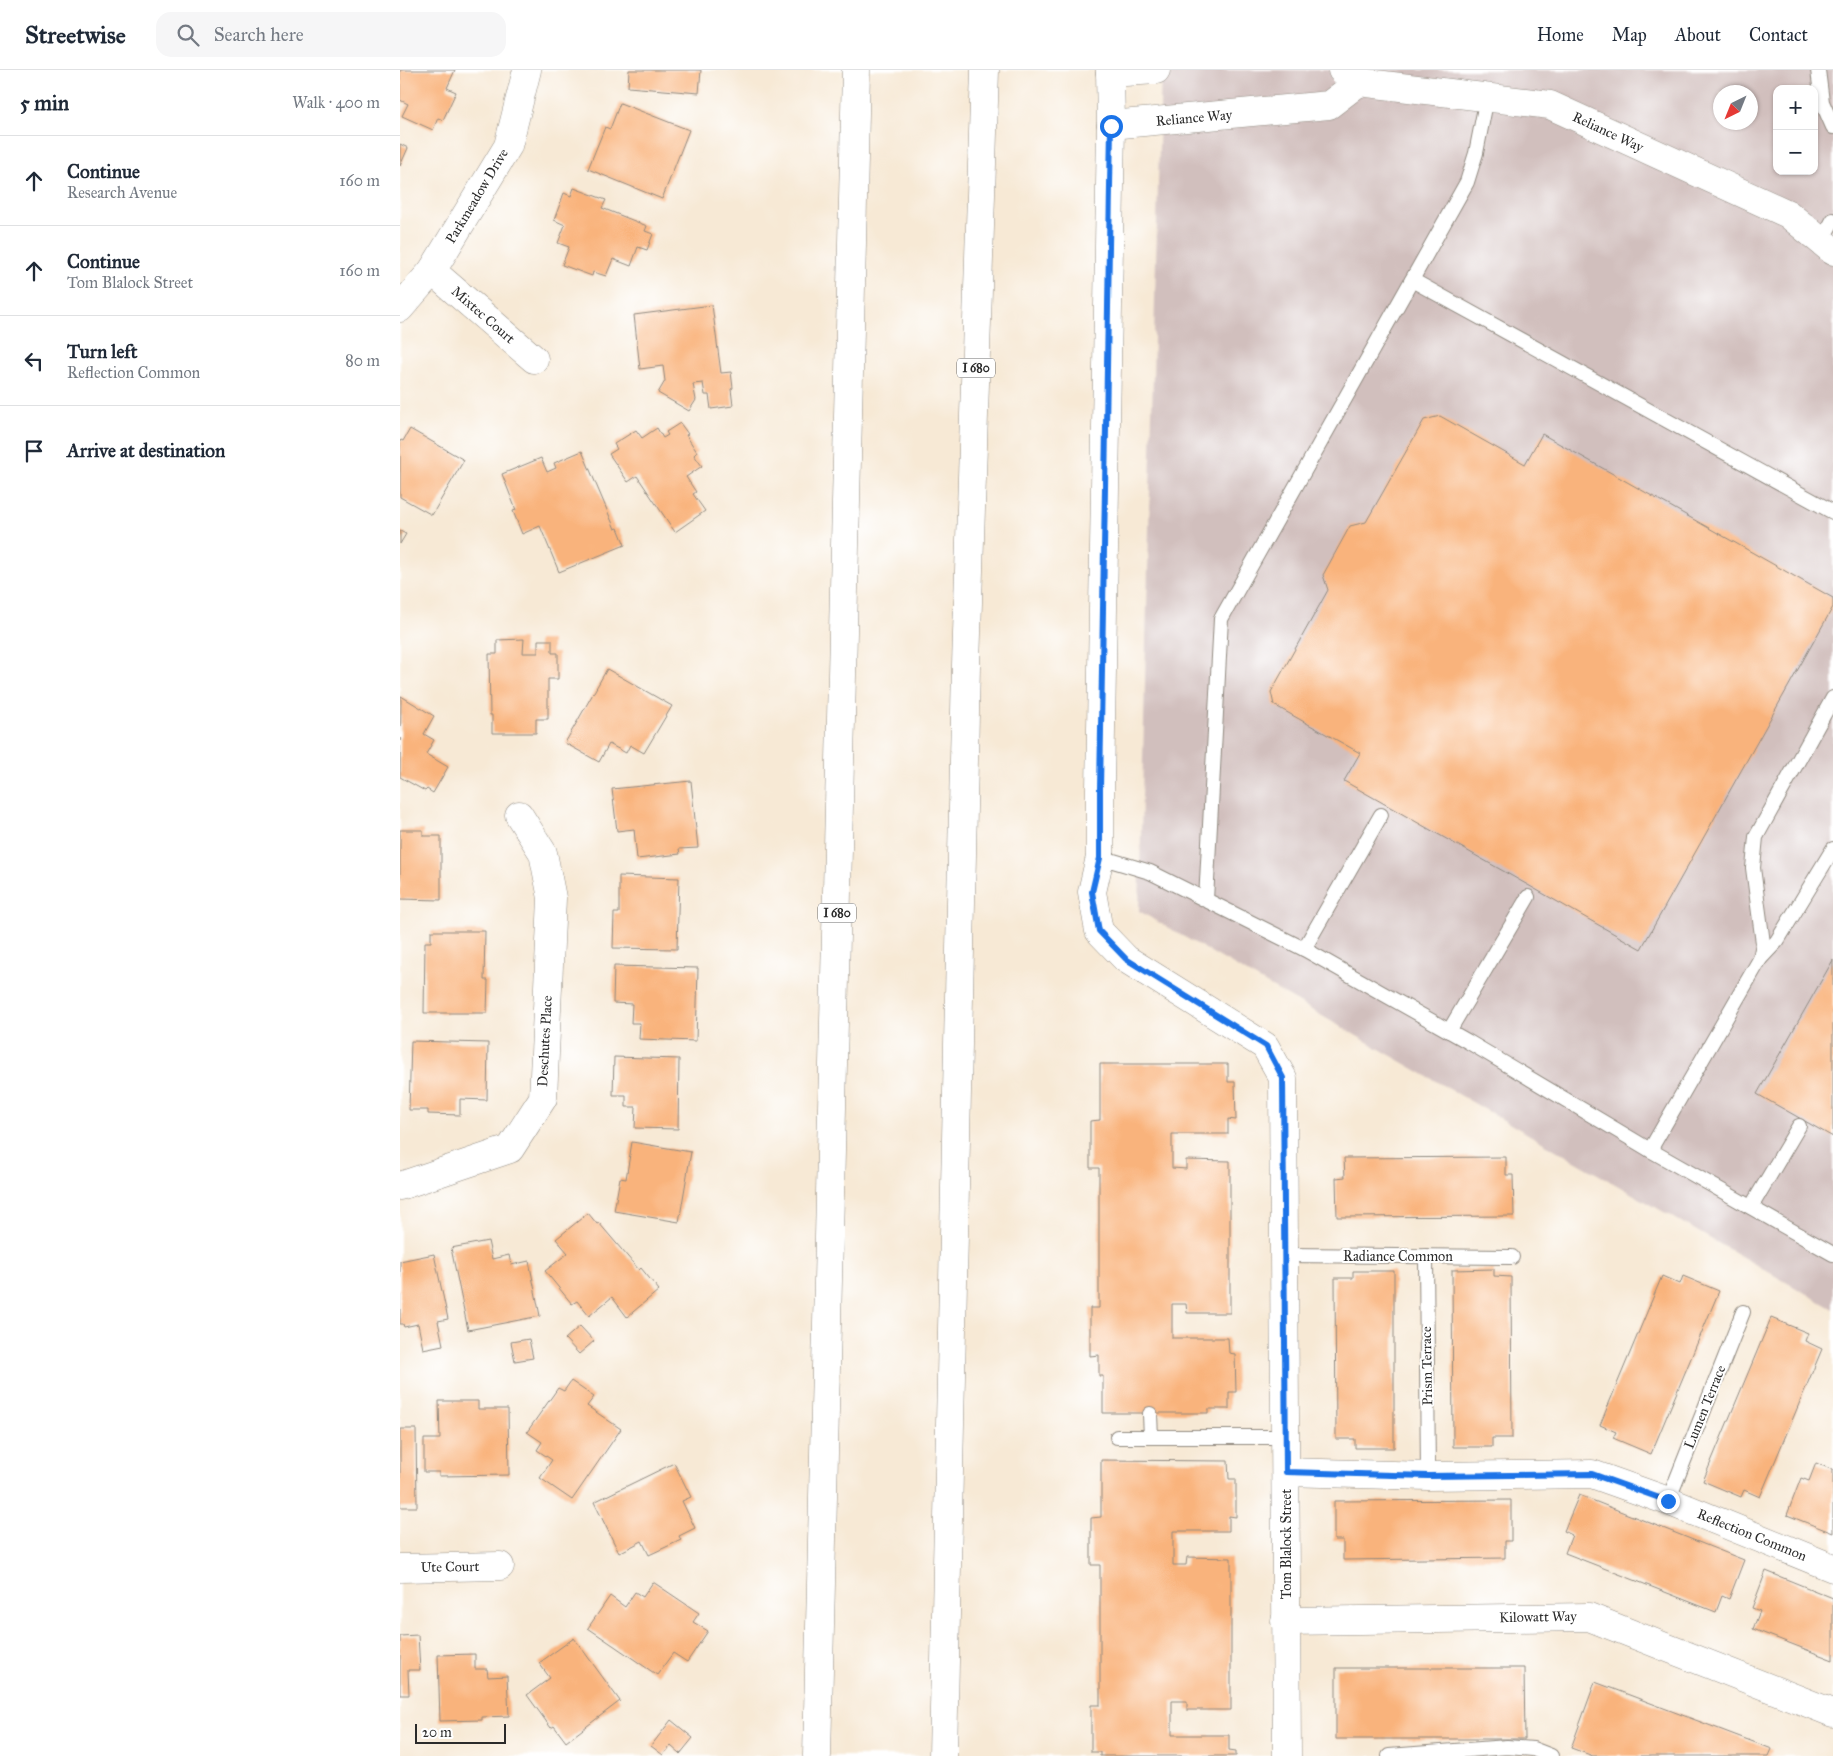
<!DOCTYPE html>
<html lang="en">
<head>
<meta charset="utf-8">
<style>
	body { margin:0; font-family:"IM FELL Great Primer",serif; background:#f6f6f7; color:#1f2937 }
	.controls { position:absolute; right:15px; top:15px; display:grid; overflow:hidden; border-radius:10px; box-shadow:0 1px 4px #0004 }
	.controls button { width:45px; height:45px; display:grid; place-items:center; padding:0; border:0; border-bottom:1px solid #e0e1e3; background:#fff; color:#1f2937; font:25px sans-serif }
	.compass { position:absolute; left:1313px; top:15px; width:45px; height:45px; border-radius:50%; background:#fff; box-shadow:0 1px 4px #0004; rotate:223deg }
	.scale { position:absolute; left:15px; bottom:12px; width:91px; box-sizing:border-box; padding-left:5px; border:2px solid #2b2b2b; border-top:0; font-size:14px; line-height:18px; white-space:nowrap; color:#2b2b2b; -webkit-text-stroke:4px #fff; paint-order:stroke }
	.stop { position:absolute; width:15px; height:15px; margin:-11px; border:4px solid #1a73e8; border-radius:50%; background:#fff }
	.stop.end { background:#1a73e8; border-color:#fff; box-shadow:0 1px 5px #0008 }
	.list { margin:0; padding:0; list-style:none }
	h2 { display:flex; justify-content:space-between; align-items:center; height:65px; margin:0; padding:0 20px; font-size:21px }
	h2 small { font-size:16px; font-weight:400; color:#747a83 }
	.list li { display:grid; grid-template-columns:32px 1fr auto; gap:15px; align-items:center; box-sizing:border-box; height:90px; padding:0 20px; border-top:1px solid #e0e1e3 }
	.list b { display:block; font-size:19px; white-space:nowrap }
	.list p { margin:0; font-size:16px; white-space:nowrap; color:#747a83 }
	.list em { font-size:16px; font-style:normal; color:#747a83 }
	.icon { flex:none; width:28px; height:28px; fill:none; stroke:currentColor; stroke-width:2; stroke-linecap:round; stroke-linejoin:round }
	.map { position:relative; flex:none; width:1433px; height:1686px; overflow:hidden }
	header { display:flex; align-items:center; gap:30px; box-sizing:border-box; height:70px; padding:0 25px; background:#fff; border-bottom:1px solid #e0e1e3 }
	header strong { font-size:24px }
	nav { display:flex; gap:28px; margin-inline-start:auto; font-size:18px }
	.search { width:350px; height:45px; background:#f6f6f7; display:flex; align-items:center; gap:12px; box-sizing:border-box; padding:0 18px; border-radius:15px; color:#747a83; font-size:19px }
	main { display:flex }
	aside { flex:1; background:#fff }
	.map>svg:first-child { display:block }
	.industrial { fill:#d1bfbd; fill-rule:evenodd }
	.building { fill:#f9b37b }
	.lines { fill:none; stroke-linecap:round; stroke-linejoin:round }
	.service-casing { stroke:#918a80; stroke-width:16 }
	.minor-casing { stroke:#918a80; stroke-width:29 }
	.motorway-casing { stroke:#918a80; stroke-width:29 }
	.service { stroke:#fff; stroke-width:14 }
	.minor { stroke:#fff; stroke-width:28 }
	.motorway { stroke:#fff; stroke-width:28 }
	.route { stroke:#1a73e8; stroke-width:6 }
	.labels { text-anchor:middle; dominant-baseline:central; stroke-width:4; stroke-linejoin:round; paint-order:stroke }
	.shield { fill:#fff; stroke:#6b6b6b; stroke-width:1 }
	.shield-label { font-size:12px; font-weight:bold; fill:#2b2b2b }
	.street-label { font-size:14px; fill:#2b2b2b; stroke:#fff }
</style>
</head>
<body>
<header>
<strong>Streetwise</strong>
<div class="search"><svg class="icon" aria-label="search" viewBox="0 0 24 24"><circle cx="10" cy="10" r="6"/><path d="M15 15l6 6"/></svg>Search here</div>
<nav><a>Home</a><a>Map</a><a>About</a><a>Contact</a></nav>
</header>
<main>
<aside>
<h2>5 min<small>Walk · 400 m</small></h2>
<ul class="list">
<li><svg class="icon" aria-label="ahead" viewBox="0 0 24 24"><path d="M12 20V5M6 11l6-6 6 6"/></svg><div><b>Continue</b><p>Research Avenue</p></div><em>160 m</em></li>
<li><svg class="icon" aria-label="ahead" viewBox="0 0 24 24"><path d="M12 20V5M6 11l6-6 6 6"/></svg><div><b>Continue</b><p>Tom Blalock Street</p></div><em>160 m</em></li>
<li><svg class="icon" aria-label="left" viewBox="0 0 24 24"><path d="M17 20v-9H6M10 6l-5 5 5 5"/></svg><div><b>Turn left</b><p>Reflection Common</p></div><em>80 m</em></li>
<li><svg class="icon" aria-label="arrive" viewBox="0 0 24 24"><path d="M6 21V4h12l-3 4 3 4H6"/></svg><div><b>Arrive at destination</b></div></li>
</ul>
</aside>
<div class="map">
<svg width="1433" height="1686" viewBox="0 0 1433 1686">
	<rect width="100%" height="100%" fill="#fff"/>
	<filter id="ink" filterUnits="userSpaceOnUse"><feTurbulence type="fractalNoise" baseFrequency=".02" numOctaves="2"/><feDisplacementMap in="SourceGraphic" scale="10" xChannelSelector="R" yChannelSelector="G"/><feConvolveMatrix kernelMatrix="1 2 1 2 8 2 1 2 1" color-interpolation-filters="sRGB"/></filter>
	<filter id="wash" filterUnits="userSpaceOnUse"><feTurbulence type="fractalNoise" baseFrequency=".0096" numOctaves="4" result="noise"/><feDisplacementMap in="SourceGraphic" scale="20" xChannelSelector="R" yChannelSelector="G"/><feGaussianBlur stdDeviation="1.12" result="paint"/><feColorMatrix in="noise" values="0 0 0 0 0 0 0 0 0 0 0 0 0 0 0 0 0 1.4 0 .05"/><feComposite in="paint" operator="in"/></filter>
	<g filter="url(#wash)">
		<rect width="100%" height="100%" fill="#f7e9d5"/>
		<!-- industrial -->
		<path class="industrial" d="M761,0h672v1239l-694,-398zM1377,19h37v82h-37zM1320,22h30v30h-30z"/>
		<g id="blocks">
			<!-- building -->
			<g class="building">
				<path d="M0,0h55l-8,18 9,4 -13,28 -5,-2 -5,12 -31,-14 6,-12 -8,-4z"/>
				<path d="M229,0h72l-2,23 -71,-6z"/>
				<path d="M220,33l69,27 -27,69 -74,-30 17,-42 5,2z"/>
				<path d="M0,74l8,4 -8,18z"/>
				<path d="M174,118l32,12 -4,8 45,18 -2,5 8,3 -6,16 -9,-3 -7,19 -18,-7 -7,17 -13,-4 -1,4 -30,-11 7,-18 -11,-4 7,-18 -11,-5 10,-27 7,3z"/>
				<path d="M312,235l9,68 10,-1 2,16 -2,1 2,17 -22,3 -2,-14h-4l-2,-12 -10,1 3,16 -7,11 -31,-18 7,-12 -2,-15 -23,3 -6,-54z"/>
				<path d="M1040,346l85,48 17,-30 291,164v9l-192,342 -297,-168 16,-28 -86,-48 -3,-13 57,-102 -5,-15 27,-49 16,-4 58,-102z"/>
				<path d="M280,353l8,11 -2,1 11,17 -3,3 8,11 -16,11 10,15 -3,2 12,17 -30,21 -38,-56 -9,6 -19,-28 8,-5 -3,-5 22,-14 6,8 15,-10 6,10 5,-3 -2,-3z"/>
				<path d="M10,359l54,31 -32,55 -32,-18v-56l1,-1 2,1z"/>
				<path d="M182,381l33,78 3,-1 7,17 -66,27 -19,-46 -18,8 -9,-23 3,-1 -14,-36 39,-16 6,14 9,-4 -2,-5z"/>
				<path d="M0,461l6,3 -6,10z"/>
				<path d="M124,569l-1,14h15v-13h14v13h6v26h-10v40h-12v14h-44v-18h-2l-1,-61h8v-14z"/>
				<path d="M207,599l65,37 -28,47 -14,-8 -4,8 -17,-9 -10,18 -34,-19z"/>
				<path d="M1,626l33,20 -10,18 10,6 -8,14 22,13 -15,26 -6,-4 -2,2 -25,-14z"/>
				<path d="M291,711l7,67 -19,1 1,5 -43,5 -3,-30 -17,2 -5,-42z"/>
				<path d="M0,760h23v6h18v64l-41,-1z"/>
				<path d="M219,806l60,2 -2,71 -64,-1 1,-35h5z"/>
				<path d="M31,861h54l-1,49h4l-1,33h-63l1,-71h6z"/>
				<path d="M1433,890v177l-76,-43z"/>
				<path d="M214,896l84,2 -2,73 -57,-2 1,-16h-9l1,-19 -19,-1z"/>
				<path d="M11,971l77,2 -1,57 -27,-1v16l-32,-1v-4h-19z"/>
				<path d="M214,987l65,2 -1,70 -43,-1 1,-21h-10v-12h-13z"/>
				<path d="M700,994h128v18h7l1,38 -8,-1v15h-56v34l14,1v-9l44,1v152h-43l-1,-9h-14v34h56l1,15 6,1 1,38h-7v17h-21v4h-105v-37h-4v-21l-9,1v-48h9v-140h-9v-47l10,-1z"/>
				<path d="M232,1072l59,10 -12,70 -65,-11 6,-33 6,1z"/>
				<path d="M1106,1087v18h7l1,41 -177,1 -1,-39 9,-1 -1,-19z"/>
				<path d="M188,1143l9,11 2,-1 40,47 2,-2 18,22 -32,27 -15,-20 -23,19 -12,-15 -5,3 -27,-33 23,-18 -12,-14z"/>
				<path d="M88,1171l4,18 17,-4 2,10 18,-4 11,55 -72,14 -17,-82z"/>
				<path d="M34,1184l14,65 -10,2 5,24 -20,4 -5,-25 -14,3 -1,-3h-3v-63z"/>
				<path d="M1094,1199v7l17,1 1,161h-20v9h-39l-1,-177z"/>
				<path d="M953,1201h41v177h-39v-9h-19l-1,-161h18z"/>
				<path d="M1262,1206l18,8 3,-8 36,15 -68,163 -38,-16 3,-6 -16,-7z"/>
				<path d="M1371,1248l37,15 -3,8 17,8 -62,148 -16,-7 -3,7 -38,-16z"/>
				<path d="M180,1256l14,15 -15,13 -14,-15z"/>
				<path d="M129,1269l4,19 -18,3 -4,-19z"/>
				<path d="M171,1311l23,16 -7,9 34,23 -49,71 -32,-22 12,-18 -15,-10 5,-8 -15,-10 31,-44 6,3z"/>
				<path d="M39,1331h39v8h30l1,66 -70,1v-4h-15v-33h16z"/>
				<path d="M0,1359h16l1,78h-17z"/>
				<path d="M701,1390l127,1 1,18h7v38l-7,-1v15h-56v34h13l1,-8 44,1v152h-44v-9h-15v34h57v15l7,1v5h-136v-4h-9v-47h9v-140h-9v-47l10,-1z"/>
				<path d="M274,1393l17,34 -9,4 13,27 -16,8 2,4 -32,15 -7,-14 -23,12 -25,-51z"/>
				<path d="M1416,1393l17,7v63l-46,-18 14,-37 8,3z"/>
				<path d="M1179,1425l165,65 -15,39 -7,-3 -6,16 -151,-59 7,-18 -8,-4z"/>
				<path d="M1111,1430v41h-6v17l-162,2v-20h-9v-39z"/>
				<path d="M1366,1501l67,27v62l-80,-31 7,-18 -8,-3z"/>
				<path d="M253,1512l46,31 -6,9 15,9 -21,31 -14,-9 -16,22 -69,-47 22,-32 15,11 10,-15 8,5z"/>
				<path d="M18,1565l2,35h-12l1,25h-9v-59z"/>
				<path d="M174,1568l46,63 -54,41 -12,-16 -3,2 -24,-33 23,-17 -11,-15z"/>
				<path d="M75,1584v15h12l1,8 19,-1 2,40 -27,1v3l-42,1 -2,-66z"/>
				<path d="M936,1598h188l1,71h-189z"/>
				<path d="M1195,1612l177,67 -3,7h-176l-22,-8z"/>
				<path d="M271,1650l22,18 -13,16 -9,-8 -8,9 -12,-9z"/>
			</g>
		</g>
	</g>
	<g filter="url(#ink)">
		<use href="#blocks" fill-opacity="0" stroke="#918a80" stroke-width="1"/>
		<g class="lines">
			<!-- service casing -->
			<g class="service-casing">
				<g id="service">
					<path d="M1418,0l4,32 11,25"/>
					<path d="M1421,172l12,-22"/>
					<path d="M1012,210l421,232"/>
					<path d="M700,787l50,15 154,77 163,92 183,109 183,104"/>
					<path d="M806,830l15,-281 246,-437 9,-29 11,-56"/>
					<path d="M904,879l77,-134"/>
					<path d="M1360,889l17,-18 56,-92"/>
					<path d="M1049,961l79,-134"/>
					<path d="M1250,1080l110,-191 3,-16 -10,-75 3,-31 77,-139"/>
					<path d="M1351,1137l48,-81"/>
					<path d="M884,1185l228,2"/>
					<path d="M1026,1186l2,220"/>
					<path d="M750,1344l1,23"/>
					<path d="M717,1367h169"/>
					<path d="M1268,1431l75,-189"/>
					<path d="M989,1686l118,-9 26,2 18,7"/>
				</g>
			</g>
			<!-- minor casing -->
			<g class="minor-casing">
				<g id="minor">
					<path d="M710,0l1,55 -11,665v67l-8,35 7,39 27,28 139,87 18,32 4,678"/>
					<path d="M942,0l17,12 191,23 238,109 45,37"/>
					<path d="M710,3l46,-3"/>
					<path d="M711,55l218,-20 30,-23"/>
					<path d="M32,201l102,88"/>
					<path d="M0,238l32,-37 76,-125 19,-76"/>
					<path d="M0,1116l110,-37 33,-51 9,-200 -9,-45 -24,-38"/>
					<path d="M886,1402l142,4 164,-2 76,27 165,67"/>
					<path d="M0,1498l100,-2"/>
					<path d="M885,1551l304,-4 244,96"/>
				</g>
			</g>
			<!-- motorway casing -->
			<g class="motorway-casing">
				<g id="motorway">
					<path d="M417,1686l39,-1686"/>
					<path d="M543,1686l23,-1091 19,-595"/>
				</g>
			</g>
			<!-- service -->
			<use href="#service" class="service"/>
			<!-- minor -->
			<use href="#minor" class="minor"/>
			<!-- motorway -->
			<use href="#motorway" class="motorway"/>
		</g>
	</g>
	<g class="lines" filter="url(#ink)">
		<!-- route -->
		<path class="route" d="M711,56l-11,664v68l-8,34 7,39 27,28 140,87 17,32 3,394 142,4 164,-2 76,27"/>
	</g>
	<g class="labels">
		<!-- shield labels -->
		<g class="shield">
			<rect x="557" y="288.5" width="38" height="19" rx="4"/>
			<rect x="418" y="833.5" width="38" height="19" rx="4"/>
		</g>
		<g class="shield-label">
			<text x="576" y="298">I 680</text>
			<text x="437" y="843">I 680</text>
		</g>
		<!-- street labels -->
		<g class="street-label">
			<text transform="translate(794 48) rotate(-5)">Reliance Way</text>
			<text transform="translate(1208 62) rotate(25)">Reliance Way</text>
			<text transform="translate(77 126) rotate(-59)">Parkmeadow Drive</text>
			<text transform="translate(83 245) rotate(41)">Mixtec Court</text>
			<text transform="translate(145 971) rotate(-87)">Deschutes Place</text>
			<text x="998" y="1186">Radiance Common</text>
			<text transform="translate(1027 1296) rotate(-91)">Prism Terrace</text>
			<text transform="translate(1305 1337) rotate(-68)">Lumen Terrace</text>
			<text transform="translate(1352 1465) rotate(22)">Reflection Common</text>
			<text transform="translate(886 1474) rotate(-90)">Tom Blalock Street</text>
			<text transform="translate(50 1497) rotate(-1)">Ute Court</text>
			<text transform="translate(1138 1547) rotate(-1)">Kilowatt Way</text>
		</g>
	</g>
</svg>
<div class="controls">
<button>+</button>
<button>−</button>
</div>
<svg class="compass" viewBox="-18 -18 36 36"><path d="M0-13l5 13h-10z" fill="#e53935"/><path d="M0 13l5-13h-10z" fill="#747a83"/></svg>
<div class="scale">20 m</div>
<div class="stop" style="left:711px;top:56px"></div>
<div class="stop end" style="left:1268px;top:1431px"></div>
</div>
</main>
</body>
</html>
